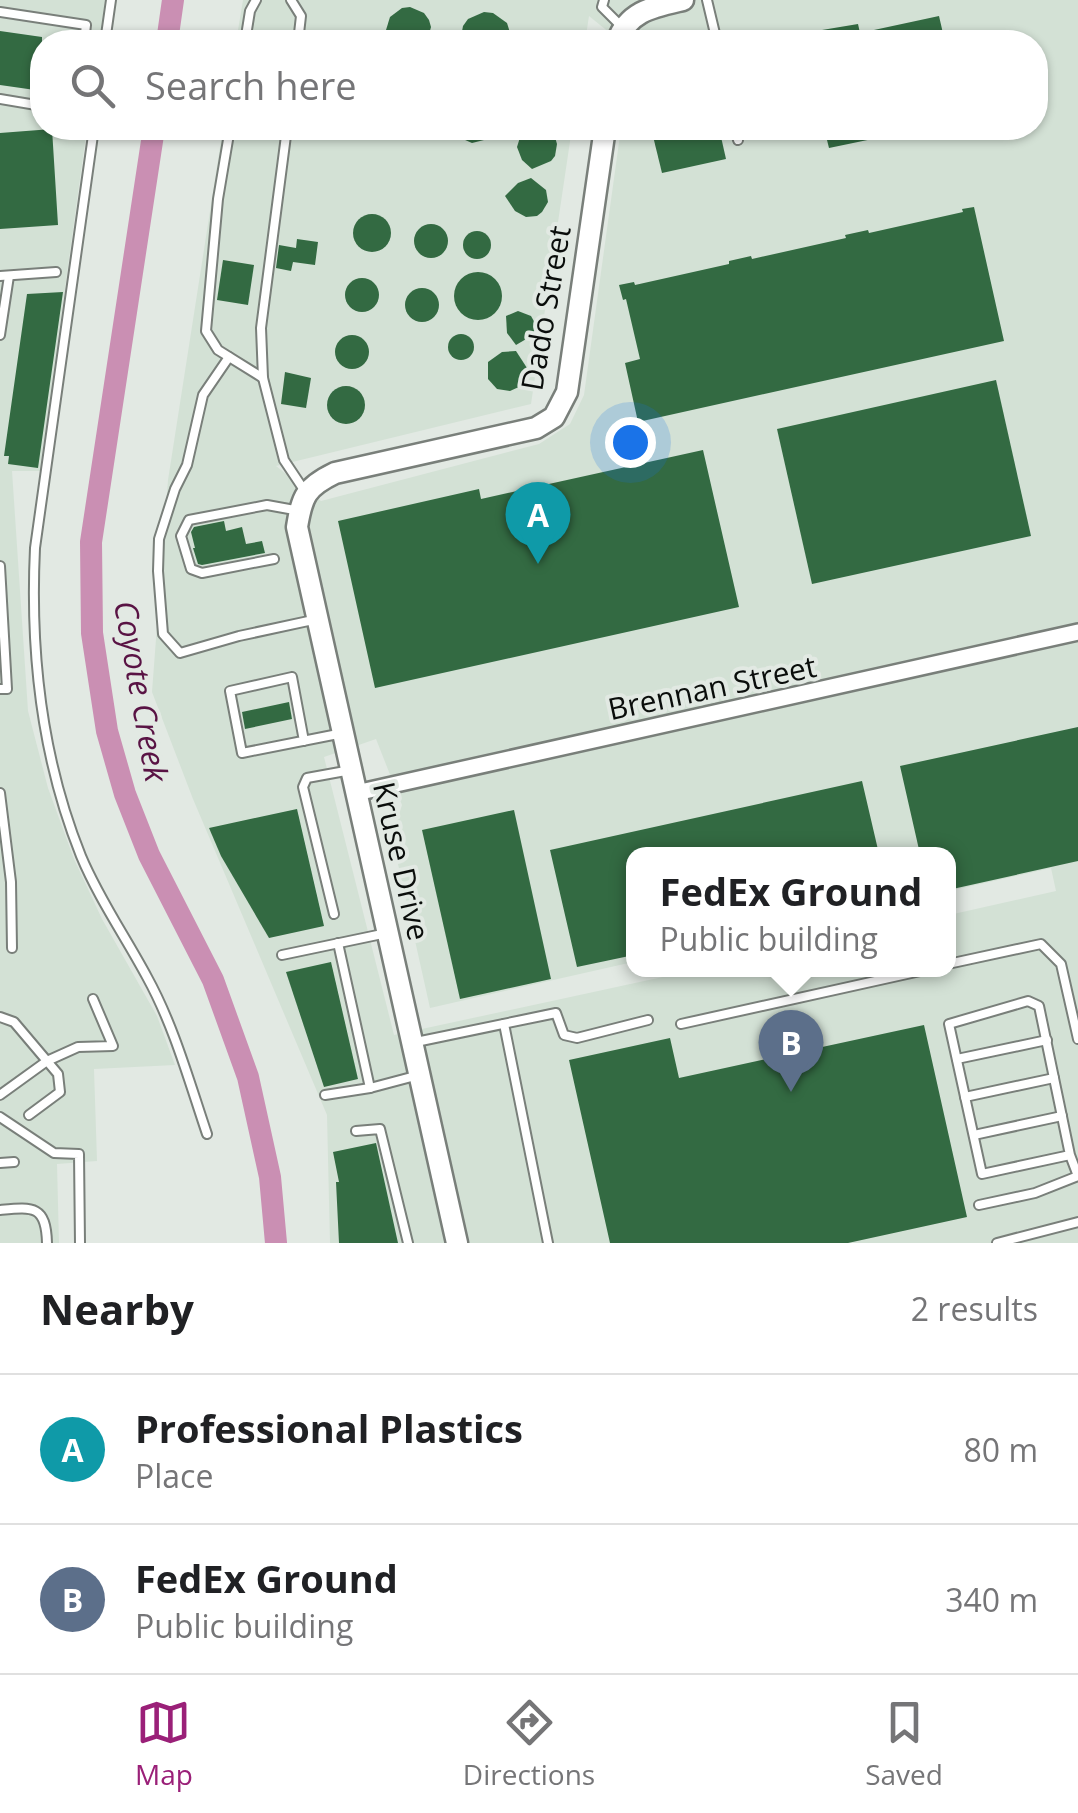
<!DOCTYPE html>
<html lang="en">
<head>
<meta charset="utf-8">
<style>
	body { margin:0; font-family:"Open Sans",sans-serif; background:#f6f6f6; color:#202124 }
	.you { position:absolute; left:630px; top:442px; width:35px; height:35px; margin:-25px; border:8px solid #fff; border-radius:50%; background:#1a73e8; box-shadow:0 0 0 15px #1a73e833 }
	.badge { display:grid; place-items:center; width:65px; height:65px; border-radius:50%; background:#9a2078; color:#fff; font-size:32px; font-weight:700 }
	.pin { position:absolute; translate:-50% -82px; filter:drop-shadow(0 2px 5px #0008) }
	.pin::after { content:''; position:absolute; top:52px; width:35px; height:30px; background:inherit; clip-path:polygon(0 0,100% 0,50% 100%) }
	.popup { position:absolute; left:626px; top:847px; width:330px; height:130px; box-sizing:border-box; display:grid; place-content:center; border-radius:20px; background:#fff; filter:drop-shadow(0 2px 8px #0005); font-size:32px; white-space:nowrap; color:#757577 }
	.popup b { font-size:38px; color:#202124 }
	.popup::after { content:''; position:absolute; left:50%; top:100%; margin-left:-20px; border:20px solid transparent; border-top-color:#fff }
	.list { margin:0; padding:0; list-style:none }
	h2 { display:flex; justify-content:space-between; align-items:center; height:130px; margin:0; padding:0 40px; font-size:42px }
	h2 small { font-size:32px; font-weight:400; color:#757577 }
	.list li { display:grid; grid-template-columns:65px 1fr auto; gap:30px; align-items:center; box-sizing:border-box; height:150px; padding:0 40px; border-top:2px solid #e0e0e0 }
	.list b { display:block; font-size:38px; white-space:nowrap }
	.list p { margin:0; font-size:32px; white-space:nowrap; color:#757577 }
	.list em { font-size:32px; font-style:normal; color:#757577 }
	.icon { flex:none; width:55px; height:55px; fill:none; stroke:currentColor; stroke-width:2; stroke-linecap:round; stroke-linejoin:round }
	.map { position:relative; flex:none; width:1078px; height:1243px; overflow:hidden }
	.search { position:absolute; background:#fff; box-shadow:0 2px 8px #0004; left:30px; right:30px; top:30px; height:110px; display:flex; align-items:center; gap:25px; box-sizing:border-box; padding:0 35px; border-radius:40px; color:#757577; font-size:38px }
	.sheet { height:430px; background:#fff }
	nav { display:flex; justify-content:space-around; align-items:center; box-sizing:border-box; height:140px; border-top:2px solid #e0e0e0; background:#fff; font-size:28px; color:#757577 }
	nav a { display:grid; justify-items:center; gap:5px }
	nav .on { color:#9a2078 }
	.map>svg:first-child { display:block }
	.built { fill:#d3e1d5; fill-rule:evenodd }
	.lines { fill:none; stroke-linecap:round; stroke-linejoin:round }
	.river { stroke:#ca8fb3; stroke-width:22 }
	.building { fill:#336a42 }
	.lane-casing { stroke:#797f7a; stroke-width:12 }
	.street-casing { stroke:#797f7a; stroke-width:20 }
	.secondary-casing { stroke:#797f7a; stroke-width:25 }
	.lane { stroke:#fff; stroke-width:8 }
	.street { stroke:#fff; stroke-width:15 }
	.secondary { stroke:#fff; stroke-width:20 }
	.labels { text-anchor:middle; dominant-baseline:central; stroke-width:8; stroke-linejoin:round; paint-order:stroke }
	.street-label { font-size:30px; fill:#0a0d0b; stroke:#e2e9e3 }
	.water-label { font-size:32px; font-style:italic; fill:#591344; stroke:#e2e9e3 }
</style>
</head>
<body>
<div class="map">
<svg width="1078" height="1243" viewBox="0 0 1078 1243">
	<rect width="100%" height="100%" fill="#e2e9e3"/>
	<!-- built -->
	<g class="built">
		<path d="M0,0h105l-6,42h-57v86h45l-47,343h-28l16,240 20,77 26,71 28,60 55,97 18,49 -81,4 3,92 -40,3 2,79h-59z"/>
		<path d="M243,0h835v1243h-748l-3,-128 -134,-316 -41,-107 16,-212 55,-352h349l-41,276 -255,62 45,35 218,-57 31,-20 14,-29 37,-267h415v-86h-415l-32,-26 -4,26h-349zM376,739l26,66 -10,32 38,171 203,-46 1,-108h314l1,37 102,-23 5,23 -107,24 -1,55h-253l-301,65 -70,-278z"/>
	</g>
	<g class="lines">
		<!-- river -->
		<g class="river">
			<path d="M167,42l6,-42"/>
			<path d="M154,128l-63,414 1,91 15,98 18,63 24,61 64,125 35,97 22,100 6,66"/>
		</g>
	</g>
	<!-- building -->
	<g class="building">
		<path d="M410,7l14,6 5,7 2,7 -4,15h-37l-4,-12 4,-13 12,-9z"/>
		<path d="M484,12l9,1 14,10 6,19h-53l3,-16 5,-7z"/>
		<path d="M939,16l6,26h-139l-2,-9 54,-9 2,9z"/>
		<path d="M0,31l42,6v54l-42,-6z"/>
		<path d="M449,128h52l-13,11 -16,4 -16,-7z"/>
		<path d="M531,128h15l9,9 2,7 -2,12 -4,5 -19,8 -10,-9 -5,-13 4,-13z"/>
		<path d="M651,128h68l7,31 -64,14z"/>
		<path d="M824,128h82v4l-77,16z"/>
		<path d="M52,129l6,96 -58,4v-96z"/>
		<path d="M531,178l15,12 2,12 -6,10 -5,4 -11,1 -11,-6 -10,-15 13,-13z"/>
		<path d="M974,207l30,134 -366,81 -13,-59 15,-4 -14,-60 -3,1 -4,-15 15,-3 1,3 94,-21v-3l22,-5 1,3 94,-21 -1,-3 23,-5 1,3 94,-21 -1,-3z"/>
		<circle cx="372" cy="233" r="19"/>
		<circle cx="431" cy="241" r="17"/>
		<circle cx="477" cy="245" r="14"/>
		<path d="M297,239l21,3 -3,23 -22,-3 -2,9 -15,-3 3,-23 17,3z"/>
		<path d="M223,260l31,5 -6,40 -31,-5z"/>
		<circle cx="478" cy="296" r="24"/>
		<circle cx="362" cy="295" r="17"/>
		<circle cx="422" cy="305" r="17"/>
		<path d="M63,292l-25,176 -30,-4 1,-8h-5l23,-162z"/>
		<path d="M518,311l13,5 5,9 -3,10 -17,10 -9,-12 -1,-17z"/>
		<circle cx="461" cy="347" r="13"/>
		<circle cx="352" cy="352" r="17"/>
		<path d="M516,351l11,17 -2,12 -4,6 -11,5 -13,-2 -9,-10v-17l14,-10z"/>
		<path d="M285,372l26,6 -5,30 -25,-4z"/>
		<path d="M996,380l35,156 -219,48 -35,-155z"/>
		<circle cx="346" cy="405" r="19"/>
		<path d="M703,450l36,157 -364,81 -37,-167 141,-32 2,10z"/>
		<path d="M224,521l2,10 16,-4 4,17 16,-3 3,12 -63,12 -4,-1 -5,-16h2l-4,-16 3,-5z"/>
		<path d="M289,702l3,17 -47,10 -3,-17z"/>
		<path d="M1078,727v134l-130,29v-36h-28l-20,-88z"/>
		<path d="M862,781l17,73h-245v101l-57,12 -27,-117z"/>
		<path d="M297,809l27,117 -55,12 -48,-82 -12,-28z"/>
		<path d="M514,810l37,169 -91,20 -38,-169z"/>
		<path d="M331,962l27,117 -34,8 -38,-115z"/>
		<path d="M924,1025l43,192 -119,26h-238l-41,-183 101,-22 9,40z"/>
		<path d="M376,1143l22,100h-59l-3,-61h3l-6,-30z"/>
	</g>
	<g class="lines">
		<!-- lane casing -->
		<g class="lane-casing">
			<g id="lane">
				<path d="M291,0l10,16 -3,26"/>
				<path d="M604,0l-2,7 21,21"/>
				<path d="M707,0l10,42"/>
				<path d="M0,12l86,13 -2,17"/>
				<path d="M105,42l6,-42"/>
				<path d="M245,42l5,-31 6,-11"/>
				<path d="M0,99l42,7"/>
				<path d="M94,128l-59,420c-5,104 7,211 46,308 18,43 44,80 66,121 27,49 42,104 60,157"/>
				<path d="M230,128l-12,71 -12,132 12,19 45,28"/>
				<path d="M287,128l-26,200 2,50 21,82 22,33"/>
				<path d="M735,128l3,12"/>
				<path d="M0,276l56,-4"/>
				<path d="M0,335l9,-59"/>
				<path d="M229,357l-26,38 -16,70 -12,24 -16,50 -1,32 5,63 17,19 59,-17 74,-16"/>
				<path d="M274,559l-72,14 -11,-4 -10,-33 8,-16 78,-15 33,6"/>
				<path d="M0,566l7,123h-7"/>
				<path d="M304,741l-12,-64 -62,14 12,62 101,-20"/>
				<path d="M0,793l11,89 1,66"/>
				<path d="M334,914l-31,-127 4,-9 44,-8"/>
				<path d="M338,943l32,145"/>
				<path d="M282,955l105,-22"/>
				<path d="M948,964l93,-20 20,20 17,75"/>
				<path d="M0,1017l14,5 44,52 2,18 -31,23"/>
				<path d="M504,1024l44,219"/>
				<path d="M681,1024l244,-54"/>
				<path d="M416,1042l140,-29 8,22 13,3 71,-18"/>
				<path d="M957,1059l90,-19"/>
				<path d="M0,1095l47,-34 31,-14 35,-1 -20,-47"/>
				<path d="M325,1095l45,-7 49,-13"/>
				<path d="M965,1097l89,-19"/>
				<path d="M0,1117l54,36 25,1 1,89"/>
				<path d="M356,1131l24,-2 28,114"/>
				<path d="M974,1135l88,-19"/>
				<path d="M1070,1155l-88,19 -33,-150 79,-23 11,5 31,149 8,21"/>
				<path d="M0,1163l14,-1"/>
				<path d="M979,1205l56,-12 43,-17"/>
				<path d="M0,1210c33,-3 46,-5 47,33"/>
				<path d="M997,1243l81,-21"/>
			</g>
		</g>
		<!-- street casing -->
		<g class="street-casing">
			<path id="street" d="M356,793l722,-161"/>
		</g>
		<!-- secondary casing -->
		<g class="secondary-casing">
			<g id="secondary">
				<path d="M617,42c11,-31 36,-35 66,-42"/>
				<path d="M457,1243l-160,-716c5,-31 9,-40 38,-54l201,-45 18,-11 13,-25 38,-264"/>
			</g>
		</g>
		<!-- lane -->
		<use href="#lane" class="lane"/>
		<!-- street -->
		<use href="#street" class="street"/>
		<!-- secondary -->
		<use href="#secondary" class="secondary"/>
	</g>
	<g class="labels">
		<!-- street labels -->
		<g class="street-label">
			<text transform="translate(545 308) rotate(-80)">Dado Street</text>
			<text transform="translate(712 687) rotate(-12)">Brennan Street</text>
			<text transform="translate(402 861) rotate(77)">Kruse Drive</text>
		</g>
		<!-- water labels -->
		<g class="water-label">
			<text transform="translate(142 691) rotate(80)">Coyote Creek</text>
		</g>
	</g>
</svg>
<div class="you"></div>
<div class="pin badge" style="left:538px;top:564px;background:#0f9aa8">A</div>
<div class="pin badge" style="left:791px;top:1092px;background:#5c6f8a">B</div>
<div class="popup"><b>FedEx Ground</b>Public building</div>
<div class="search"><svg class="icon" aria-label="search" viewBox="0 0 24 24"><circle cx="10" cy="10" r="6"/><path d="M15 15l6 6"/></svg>Search here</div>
</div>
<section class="sheet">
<h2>Nearby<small>2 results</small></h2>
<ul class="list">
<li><span class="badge" style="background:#0f9aa8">A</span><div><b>Professional Plastics</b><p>Place</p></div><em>80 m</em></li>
<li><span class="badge" style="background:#5c6f8a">B</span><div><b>FedEx Ground</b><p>Public building</p></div><em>340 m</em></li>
</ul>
</section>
<nav>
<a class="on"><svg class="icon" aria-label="map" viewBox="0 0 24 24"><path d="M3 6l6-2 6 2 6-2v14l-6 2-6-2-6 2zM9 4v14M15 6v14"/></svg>Map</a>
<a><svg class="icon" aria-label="directions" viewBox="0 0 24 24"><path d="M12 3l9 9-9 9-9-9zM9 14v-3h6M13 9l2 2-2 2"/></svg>Directions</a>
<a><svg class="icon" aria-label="saved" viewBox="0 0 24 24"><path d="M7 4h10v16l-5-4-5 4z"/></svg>Saved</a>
</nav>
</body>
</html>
